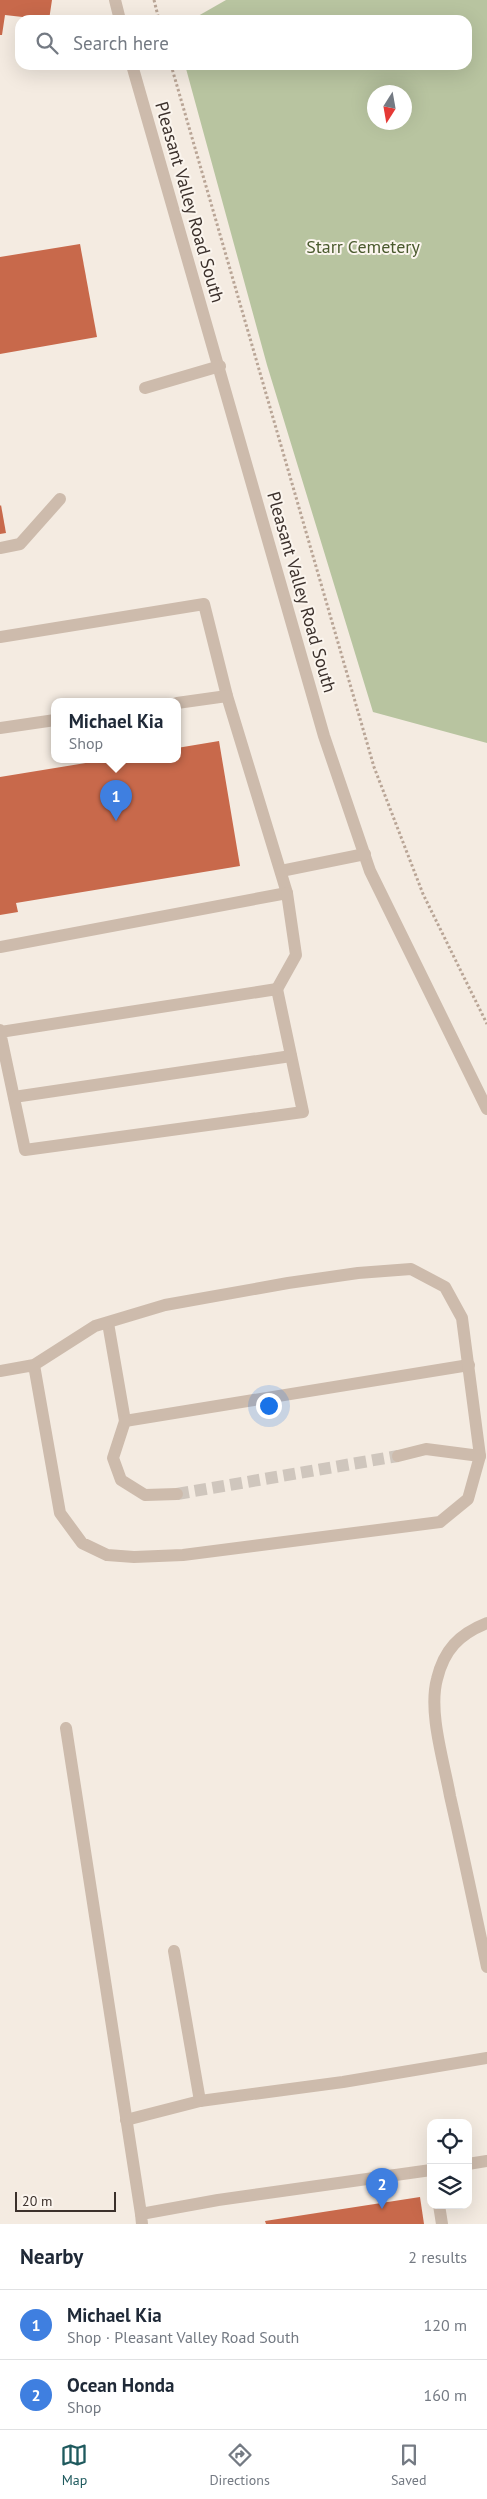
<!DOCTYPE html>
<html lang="en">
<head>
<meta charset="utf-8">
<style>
	body { margin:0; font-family:"PT Sans",sans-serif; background:#f2f2f3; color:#1f2937 }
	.controls { position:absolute; right:15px; bottom:15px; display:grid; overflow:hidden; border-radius:10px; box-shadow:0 5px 20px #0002 }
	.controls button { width:45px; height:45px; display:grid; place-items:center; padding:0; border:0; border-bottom:1px solid #e0e1e3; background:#fff; color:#1f2937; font:25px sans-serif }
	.compass { position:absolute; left:367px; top:85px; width:45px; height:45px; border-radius:50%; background:#fff; box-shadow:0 5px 20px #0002; rotate:191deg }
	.scale { position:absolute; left:15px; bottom:12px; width:101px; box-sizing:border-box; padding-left:5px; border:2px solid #3b302b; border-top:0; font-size:14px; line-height:18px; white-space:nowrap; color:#3b302b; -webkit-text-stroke:4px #fbf5ee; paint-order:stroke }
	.you { position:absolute; left:268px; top:1405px; width:18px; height:18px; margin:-12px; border:4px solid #fff; border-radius:50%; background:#1a73e8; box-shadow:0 0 0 8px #1a73e833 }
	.badge { display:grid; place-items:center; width:32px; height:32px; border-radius:50%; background:#1f5a5e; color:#fff; font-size:16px; font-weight:700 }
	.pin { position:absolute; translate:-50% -41px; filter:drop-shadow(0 1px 2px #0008) }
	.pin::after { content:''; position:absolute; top:26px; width:18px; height:15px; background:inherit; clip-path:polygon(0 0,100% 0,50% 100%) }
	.popup { position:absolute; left:51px; top:698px; width:130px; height:65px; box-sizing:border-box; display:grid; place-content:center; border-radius:10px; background:#fff; filter:drop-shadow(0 1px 4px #0005); font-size:16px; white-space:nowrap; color:#747a83 }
	.popup b { font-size:19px; color:#1f2937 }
	.popup::after { content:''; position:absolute; left:50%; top:100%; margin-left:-10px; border:10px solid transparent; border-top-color:#fff }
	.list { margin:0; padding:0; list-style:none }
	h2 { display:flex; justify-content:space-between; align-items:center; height:65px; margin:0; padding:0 20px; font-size:21px }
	h2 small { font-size:16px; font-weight:400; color:#747a83 }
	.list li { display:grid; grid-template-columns:32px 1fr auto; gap:15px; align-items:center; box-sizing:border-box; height:70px; padding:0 20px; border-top:1px solid #e0e1e3 }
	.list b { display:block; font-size:19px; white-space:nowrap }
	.list p { margin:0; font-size:16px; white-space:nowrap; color:#747a83 }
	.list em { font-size:16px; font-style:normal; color:#747a83 }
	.icon { flex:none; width:28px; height:28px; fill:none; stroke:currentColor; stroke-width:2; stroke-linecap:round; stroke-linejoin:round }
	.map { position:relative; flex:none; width:487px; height:2224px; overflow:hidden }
	.search { position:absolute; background:#fff; box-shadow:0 5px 20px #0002; left:15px; right:15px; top:15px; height:55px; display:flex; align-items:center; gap:12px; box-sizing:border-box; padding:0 18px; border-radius:15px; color:#747a83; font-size:19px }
	.sheet { height:205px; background:#fff }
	nav { display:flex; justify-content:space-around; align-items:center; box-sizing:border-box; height:70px; border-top:1px solid #e0e1e3; background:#fff; font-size:14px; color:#747a83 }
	nav a { display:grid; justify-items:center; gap:2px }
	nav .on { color:#1f5a5e }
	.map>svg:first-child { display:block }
	.green { fill:#b8c4a0; fill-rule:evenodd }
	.building { fill:#c8694b }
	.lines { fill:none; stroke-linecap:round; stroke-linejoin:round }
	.minor-tunnel { stroke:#cfc6bd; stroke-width:12; stroke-dasharray:12 6; stroke-linecap:butt }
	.path { stroke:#b9a596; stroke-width:3; stroke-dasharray:2.5 2.5; stroke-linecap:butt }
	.minor { stroke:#cdbbac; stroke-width:12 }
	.labels { text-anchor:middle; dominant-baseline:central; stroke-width:4; stroke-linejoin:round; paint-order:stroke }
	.street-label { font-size:18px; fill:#3b302b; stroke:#fbf5ee }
	.park-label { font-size:18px; fill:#4a5a2e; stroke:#fbf5ee }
</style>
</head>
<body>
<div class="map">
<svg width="487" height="2224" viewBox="0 0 487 2224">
	<rect width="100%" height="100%" fill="#f4ebe1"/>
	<!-- green -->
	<path class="green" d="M226,0h261v743l-114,-31 -106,-347 -82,-300h282v-45h-276zM374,92h30v30h-30z"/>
	<!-- building -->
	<g class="building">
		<path d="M0,0h52l-3,20 -44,-5 -3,20h-2z"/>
		<path d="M80,244l17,93 -97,17v-97z"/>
		<path d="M1,505l5,28 -6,1v-28z"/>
		<path d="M219,741l21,125 -224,37 2,9 -18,3v-138l104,-17h73v-12z"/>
		<path d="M420,2197l4,27h-158l-1,-3z"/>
	</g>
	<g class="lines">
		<!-- minor-tunnel -->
		<path class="minor-tunnel" d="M177,1494l221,-38"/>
		<!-- path -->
		<g class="path">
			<path d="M154,0l5,20"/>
			<path d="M171,65l203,702 49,127 64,130"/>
		</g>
		<!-- minor -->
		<g class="minor">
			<path d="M115,0l5,20"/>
			<path d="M132,65l192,671 46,135 117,238"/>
			<path d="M145,388l75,-22"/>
			<path d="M0,548l20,-4 40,-45"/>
			<path d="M0,637l204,-33 23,92 60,197 -287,54"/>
			<path d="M177,703l50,-7"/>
			<path d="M0,728l55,-8"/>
			<path d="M281,871l84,-17"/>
			<path d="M277,989l19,-34 -9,-62"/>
			<path d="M0,1030v2l25,118 278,-38 -26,-123 -277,43"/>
			<path d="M14,1097l277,-41"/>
			<path d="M108,1323l17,98 344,-56"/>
			<path d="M0,1371l34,-6 61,-39 70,-21 123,-22 70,-10 53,-4 34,18 17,31 18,138 -12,43 -28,23 -257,33 -49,2 -27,-2 -25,-12 -22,-30 -26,-148"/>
			<path d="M125,1421l-12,37 8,22 24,15 32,-1"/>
			<path d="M398,1456l28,-7 54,7"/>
			<path d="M487,1623c-28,11 -43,27 -50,56 -9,33 7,83 13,117 13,57 25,114 37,171"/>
			<path d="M66,1728l75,486"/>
			<path d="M174,1951l26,150"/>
			<path d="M126,2120l74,-19 143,-19 144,-24"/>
			<path d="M468,2164l19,-3"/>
			<path d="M439,2205l3,19"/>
			<path d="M142,2224l-1,-10 77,-14 213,-30"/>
		</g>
	</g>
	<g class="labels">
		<!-- street labels -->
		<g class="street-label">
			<text transform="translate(190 202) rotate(74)">Pleasant Valley Road South</text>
			<text transform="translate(302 592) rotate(74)">Pleasant Valley Road South</text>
		</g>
		<!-- park labels -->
		<g class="park-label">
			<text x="363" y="246">Starr Cemetery</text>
		</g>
	</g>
</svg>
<div class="controls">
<button><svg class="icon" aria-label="locate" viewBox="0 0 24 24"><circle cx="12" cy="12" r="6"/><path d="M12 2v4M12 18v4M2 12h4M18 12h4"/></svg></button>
<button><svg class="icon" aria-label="layers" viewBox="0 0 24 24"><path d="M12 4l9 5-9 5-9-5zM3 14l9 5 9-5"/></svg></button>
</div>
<svg class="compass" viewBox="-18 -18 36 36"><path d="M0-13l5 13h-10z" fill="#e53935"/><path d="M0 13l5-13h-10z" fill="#747a83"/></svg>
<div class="scale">20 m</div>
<div class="you"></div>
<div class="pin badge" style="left:116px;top:821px;background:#3f7fe0">1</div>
<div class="popup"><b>Michael Kia</b>Shop</div>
<div class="pin badge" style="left:382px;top:2209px;background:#3f7fe0">2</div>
<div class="search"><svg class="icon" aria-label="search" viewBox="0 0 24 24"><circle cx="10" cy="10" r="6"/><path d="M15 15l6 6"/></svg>Search here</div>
</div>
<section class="sheet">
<h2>Nearby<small>2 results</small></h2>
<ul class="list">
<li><span class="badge" style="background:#3f7fe0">1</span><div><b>Michael Kia</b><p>Shop · Pleasant Valley Road South</p></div><em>120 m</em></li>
<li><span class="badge" style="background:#3f7fe0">2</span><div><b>Ocean Honda</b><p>Shop</p></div><em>160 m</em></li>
</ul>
</section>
<nav>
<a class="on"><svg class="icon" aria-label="map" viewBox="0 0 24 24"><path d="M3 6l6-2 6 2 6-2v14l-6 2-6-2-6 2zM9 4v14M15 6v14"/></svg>Map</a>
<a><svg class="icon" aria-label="directions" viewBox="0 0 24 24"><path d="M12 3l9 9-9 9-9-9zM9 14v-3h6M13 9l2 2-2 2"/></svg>Directions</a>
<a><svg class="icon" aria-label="saved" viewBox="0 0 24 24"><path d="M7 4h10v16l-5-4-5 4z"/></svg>Saved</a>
</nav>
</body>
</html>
